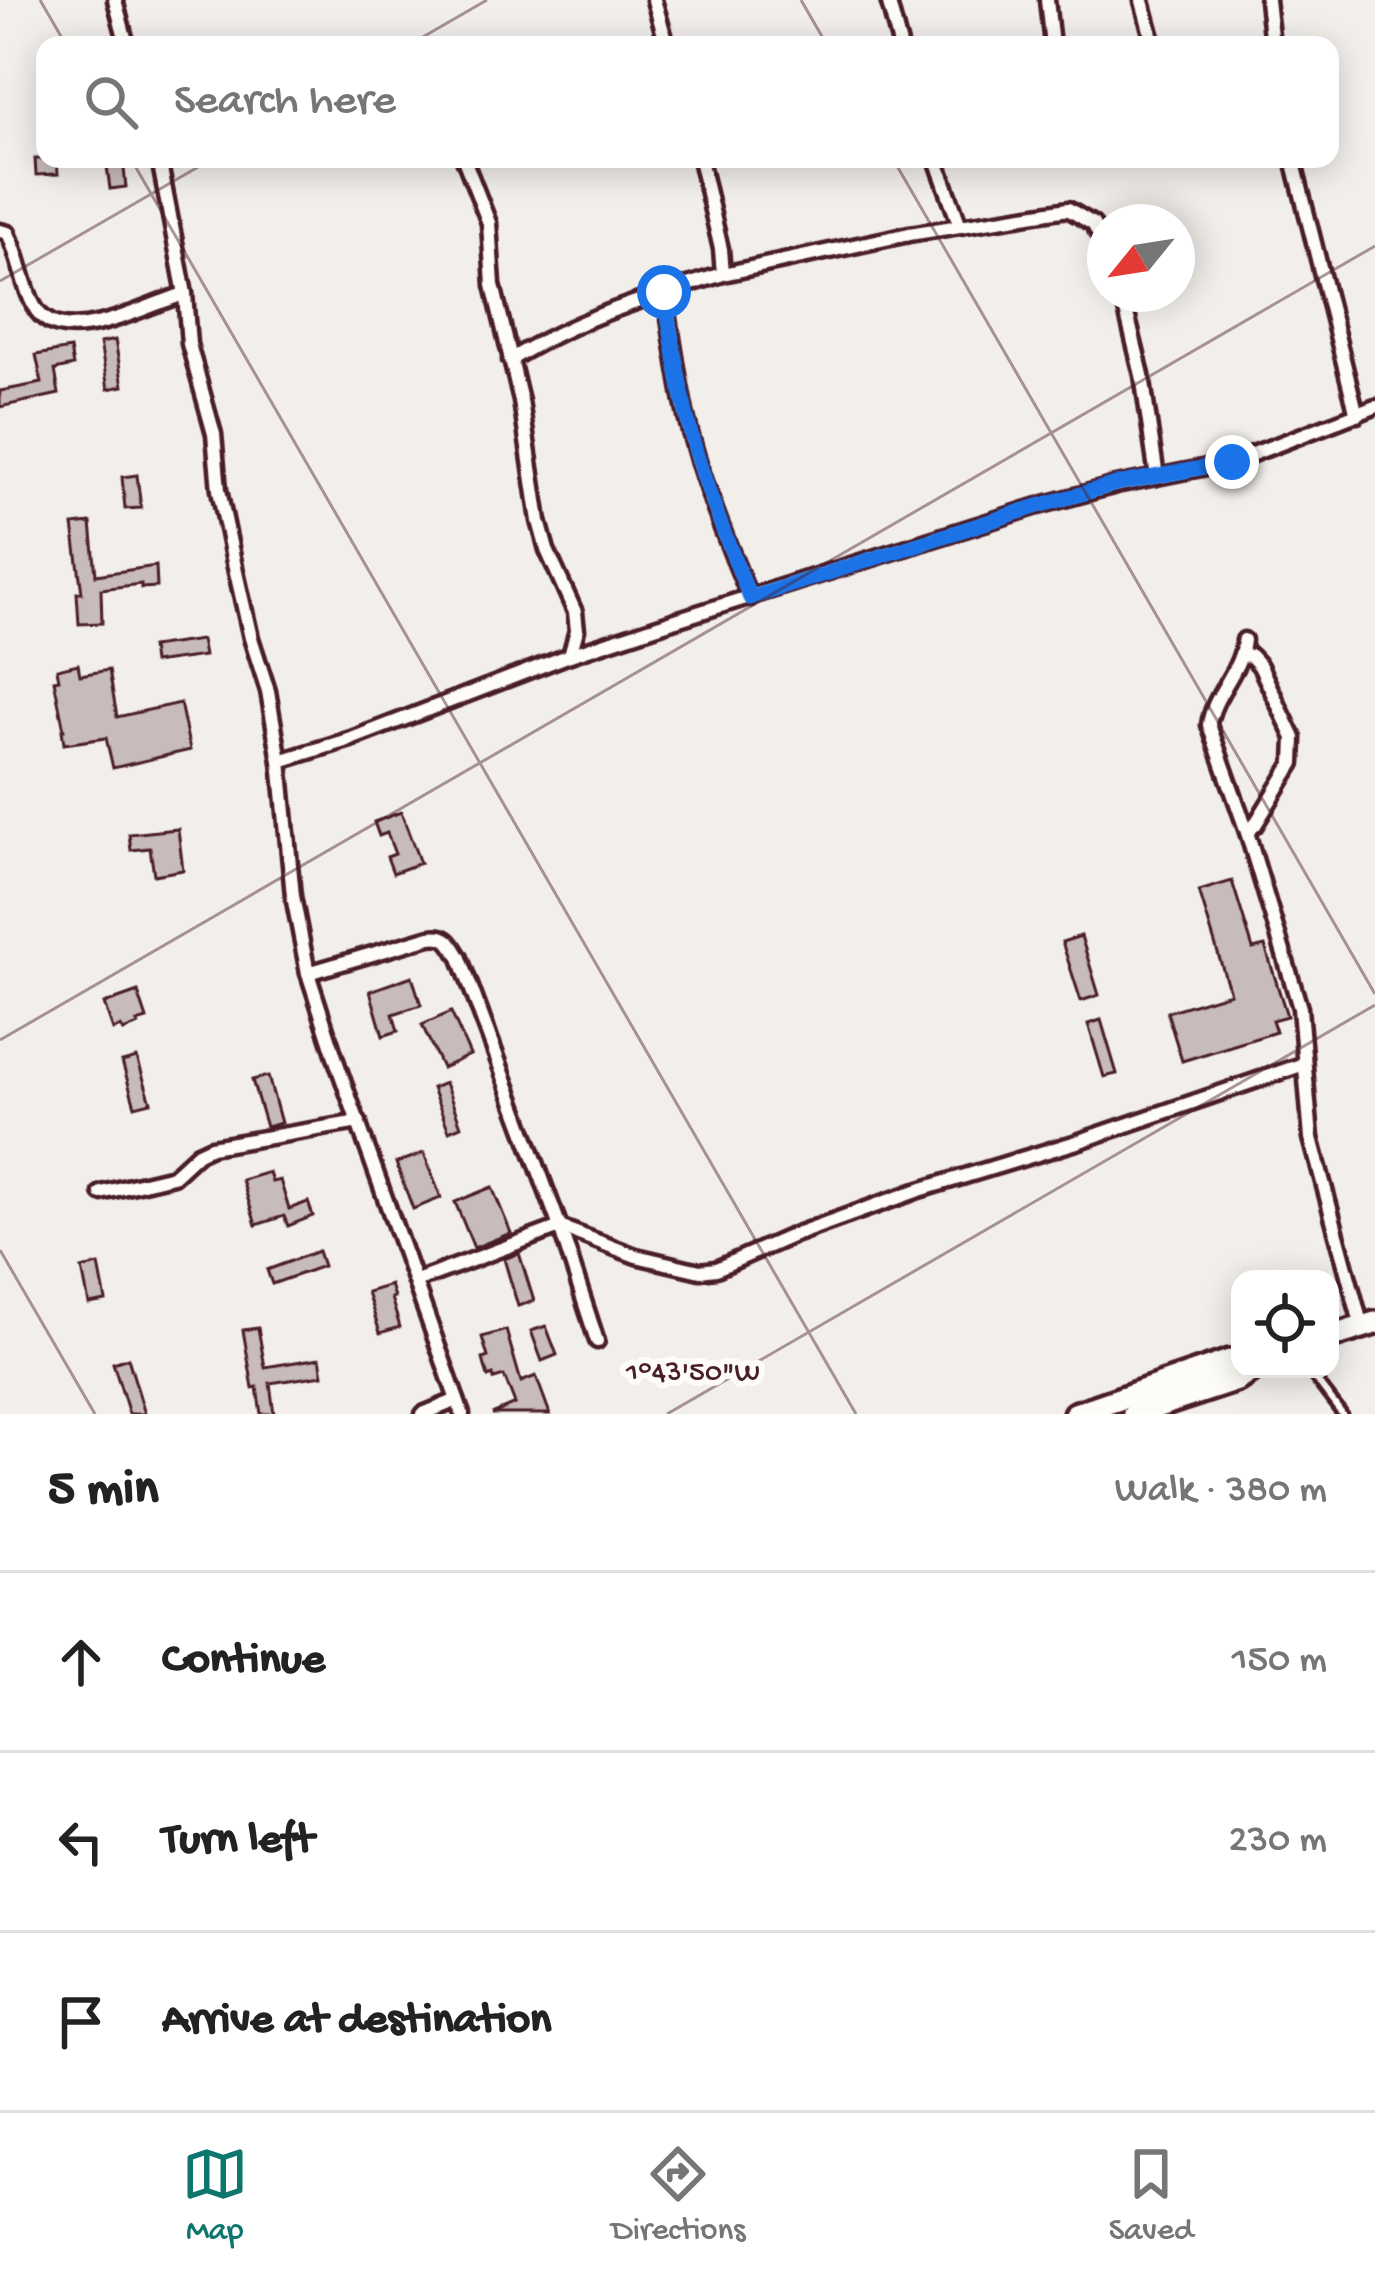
<!DOCTYPE html>
<html lang="en">
<head>
<meta charset="utf-8">
<style>
	body { margin:0; font-family:"Gochi Hand",sans-serif; background:#f6f6f6; color:#222 }
	.controls { position:absolute; right:36px; bottom:36px; display:grid; overflow:hidden; border-radius:24px; box-shadow:0 6px 30px #0003 }
	.controls button { width:108px; height:108px; display:grid; place-items:center; padding:0; border:0; border-bottom:3px solid #e0e0e0; background:#fff; color:#222; font:60px sans-serif }
	.compass { position:absolute; left:1087px; top:204px; width:108px; height:108px; border-radius:50%; background:#fff; box-shadow:0 6px 30px #0003; rotate:240deg }
	.stop { position:absolute; width:36px; height:36px; margin:-27px; border:9px solid #1a73e8; border-radius:50%; background:#fff }
	.stop.end { background:#1a73e8; border-color:#fff; box-shadow:0 3px 12px #0008 }
	.list { margin:0; padding:0; list-style:none }
	h2 { display:flex; justify-content:space-between; align-items:center; height:156px; margin:0; padding:0 48px; font-size:51px }
	h2 small { font-size:39px; font-weight:400; color:#767676 }
	.list li { display:grid; grid-template-columns:78px 1fr auto; gap:36px; align-items:center; box-sizing:border-box; height:180px; padding:0 48px; border-top:3px solid #e0e0e0 }
	.list b { display:block; font-size:45px; white-space:nowrap }
	.list em { font-size:39px; font-style:normal; color:#767676 }
	.icon { flex:none; width:66px; height:66px; fill:none; stroke:currentColor; stroke-width:2; stroke-linecap:round; stroke-linejoin:round }
	.map { position:relative; flex:none; width:1375px; height:1414px; overflow:hidden }
	.search { position:absolute; background:#fff; box-shadow:0 6px 30px #0003; left:36px; right:36px; top:36px; height:132px; display:flex; align-items:center; gap:30px; box-sizing:border-box; padding:0 42px; border-radius:24px; color:#767676; font-size:45px }
	.sheet { height:696px; background:#fff }
	nav { display:flex; justify-content:space-around; align-items:center; box-sizing:border-box; height:168px; border-top:3px solid #e0e0e0; background:#fff; font-size:33px; color:#767676 }
	nav a { display:grid; justify-items:center; gap:6px }
	nav .on { color:#0f766e }
	.map>svg:first-child { display:block }
	.building { fill:#c8bbbb; stroke:#4a1f2b; stroke-width:3 }
	.lines { fill:none; stroke-linecap:round; stroke-linejoin:round }
	.lane-casing { stroke:#4a1f2b; stroke-width:15 }
	.street-casing { stroke:#4a1f2b; stroke-width:21 }
	.highway-casing { stroke:#4a1f2b; stroke-width:30 }
	.lane { stroke:#fdfcf7; stroke-width:6 }
	.street { stroke:#fdfcf7; stroke-width:12 }
	.highway { stroke:#fdfcf7; stroke-width:21 }
	.route { stroke:#1a73e8; stroke-width:15 }
	.ticks { fill:none; stroke:#4a1f2b; stroke-width:3; stroke-opacity:0.45 }
	.ticks-label { font-size:30px; text-anchor:middle; fill:#4a1f2b; stroke:#fdfcf7; stroke-width:12; stroke-linejoin:round; paint-order:stroke }
</style>
</head>
<body>
<div class="map">
<svg width="1375" height="1414" viewBox="0 0 1375 1414">
	<rect width="100%" height="100%" fill="#f2efeb"/>
	<filter id="ink" filterUnits="userSpaceOnUse"><feTurbulence type="fractalNoise" baseFrequency=".00833" numOctaves="2"/><feDisplacementMap in="SourceGraphic" scale="24" xChannelSelector="R" yChannelSelector="G"/><feConvolveMatrix kernelMatrix="1 2 1 2 8 2 1 2 1" color-interpolation-filters="sRGB"/></filter>
	<g filter="url(#ink)">
		<!-- building -->
		<g class="building">
			<path d="M35,159h22l1,15 -22,1z"/>
			<path d="M106,159h17l3,28 -16,2z"/>
			<path d="M115,340l8,46 -15,3 -8,-46z"/>
			<path d="M70,349l3,17 -18,4 4,24 -59,13v-16l42,-8 -6,-28z"/>
			<path d="M137,475l4,33 -16,1 -3,-32z"/>
			<path d="M91,523l5,52 60,-9 1,21 -16,1v-4l-40,5 1,34 -23,1 -2,-31h5l-9,-68z"/>
			<path d="M201,640l3,16 -51,7 -2,-16z"/>
			<path d="M78,664l2,11 29,-5 8,47 63,-14 10,47 -77,18 -7,-30 -42,6 -2,-14h2l-10,-50 5,-1 -2,-10z"/>
			<path d="M401,812l19,51 -27,10 -6,-16 8,-3 -8,-21 -8,3 -5,-14z"/>
			<path d="M178,829l5,41 -29,5 -4,-27 -19,2 -2,-16z"/>
			<path d="M1232,881l21,68 12,-3 22,70 -15,4 4,12 -94,29 -15,-49 63,-19 -31,-102z"/>
			<path d="M1081,936l18,59 -18,6 -19,-59z"/>
			<path d="M412,976l9,29 -28,9 5,17 -15,5 -13,-45z"/>
			<path d="M138,992l9,27 -10,3 2,3 -16,6 -2,-4 -8,3 -9,-26z"/>
			<path d="M451,1012l19,43 -28,13 -20,-43z"/>
			<path d="M1101,1020l16,54 -13,3 -16,-53z"/>
			<path d="M137,1058l14,44 -16,4 -13,-44z"/>
			<path d="M268,1076l13,47 -15,4 -14,-47z"/>
			<path d="M445,1083l16,43 -12,5 -17,-43z"/>
			<path d="M424,1153l17,45 -28,11 -17,-46z"/>
			<path d="M269,1172l3,10 8,-2 9,29 19,-7 5,14 -25,10 -4,-10 -28,9 -14,-45z"/>
			<path d="M492,1187l19,46 -37,15 -19,-46z"/>
			<path d="M318,1251l5,15 -51,18 -5,-14z"/>
			<path d="M519,1253l15,48 -16,5 -14,-47z"/>
			<path d="M99,1265l7,36 -17,3 -7,-35z"/>
			<path d="M390,1285l4,12 -3,1 9,29 -20,6 -13,-41z"/>
			<path d="M546,1326l11,29 -15,6 -11,-30z"/>
			<path d="M258,1328l7,39 55,-9 3,17 -53,8 4,31h-13l-4,-27 -4,1 -10,-58z"/>
			<path d="M506,1330l15,52 15,-6 14,38h-58l23,-10 -11,-28 -10,3 -1,-4 -5,2 -5,-18 5,-2 -6,-20z"/>
			<path d="M128,1358l17,56h-16l-16,-51z"/>
		</g>
		<g class="lines">
			<!-- lane casing -->
			<g class="lane-casing">
				<path id="lane" d="M1308,1369l34,45"/>
			</g>
			<!-- street casing -->
			<g class="street-casing">
				<g id="street">
					<path d="M115,0l12,45"/>
					<path d="M654,0l13,45"/>
					<path d="M888,0l12,45"/>
					<path d="M1047,0l5,45"/>
					<path d="M1267,0l5,45"/>
					<path d="M1142,1l12,44"/>
					<path d="M159,159l26,135 4,50 25,90 5,56 17,82 15,66 17,53 12,70"/>
					<path d="M464,159l25,64 4,62 28,116 18,120 8,29 28,62 2,18 -7,25"/>
					<path d="M936,159l24,67"/>
					<path d="M1293,159l64,256"/>
					<path d="M0,231l8,2c11,23 14,50 26,73 26,49 115,-3 151,-12"/>
					<path d="M723,274l186,-40 159,-25 25,15 12,21"/>
					<path d="M665,292c6,40 12,81 20,120 15,65 40,125 65,186"/>
					<path d="M1122,294l20,81 15,102"/>
					<path d="M510,360c67,-42 139,-63 213,-86l-2,-25 -21,-90"/>
					<path d="M1244,640c-3,32 -31,54 -35,85l38,107 53,176 11,130 51,189"/>
					<path d="M1242,655l9,1 9,10 34,72 -1,25 -38,62 -8,7"/>
					<path d="M308,973l122,-36c18,-3 21,6 30,21l100,269 37,114"/>
					<path d="M101,1193l72,-17 25,-23 13,-6 148,-25"/>
					<path d="M416,1281l144,-54 76,29 64,15 16,-2 78,-34 122,-44 161,-49 227,-78"/>
					<path d="M423,1414l34,-14"/>
					<path d="M462,1414l-124,-348 -30,-93 -15,-77 -13,-135 71,-22 219,-84 112,-37 356,-112 78,-21 116,-23 143,-55"/>
				</g>
			</g>
			<!-- highway casing -->
			<g class="highway-casing">
				<g id="highway">
					<path d="M1330,1337l45,-14"/>
					<path d="M1075,1414l155,-53h10"/>
					<path d="M1134,1414l103,-34 17,-11"/>
				</g>
			</g>
			<!-- lane -->
			<use href="#lane" class="lane"/>
			<!-- street -->
			<use href="#street" class="street"/>
			<!-- highway -->
			<use href="#highway" class="highway"/>
		</g>
	</g>
	<g class="lines" filter="url(#ink)">
		<!-- route -->
		<path class="route" d="M664,292c7,40 13,81 22,121 14,64 40,124 64,185l288,-92 78,-22 116,-22"/>
	</g>
	<!-- ticks -->
	<path class="ticks" d="M40,0l26,45M801,0l26,45M409,45l78,-45M131,159l725,1255M893,159l482,835M0,281l212,-122M0,1040l1375,-794M0,1250l95,164M667,1414l708,-409"/>
	<g class="ticks-label">
		<text x="693" y="1380">1°43'50"W</text>
	</g>
</svg>
<div class="controls">
<button><svg class="icon" aria-label="locate" viewBox="0 0 24 24"><circle cx="12" cy="12" r="6"/><path d="M12 2v4M12 18v4M2 12h4M18 12h4"/></svg></button>
</div>
<svg class="compass" viewBox="-18 -18 36 36"><path d="M0-13l5 13h-10z" fill="#e53935"/><path d="M0 13l5-13h-10z" fill="#767676"/></svg>
<div class="stop" style="left:664px;top:292px"></div>
<div class="stop end" style="left:1232px;top:462px"></div>
<div class="search"><svg class="icon" aria-label="search" viewBox="0 0 24 24"><circle cx="10" cy="10" r="6"/><path d="M15 15l6 6"/></svg>Search here</div>
</div>
<section class="sheet">
<h2>5 min<small>Walk · 380 m</small></h2>
<ul class="list">
<li><svg class="icon" aria-label="ahead" viewBox="0 0 24 24"><path d="M12 20V5M6 11l6-6 6 6"/></svg><div><b>Continue</b></div><em>150 m</em></li>
<li><svg class="icon" aria-label="left" viewBox="0 0 24 24"><path d="M17 20v-9H6M10 6l-5 5 5 5"/></svg><div><b>Turn left</b></div><em>230 m</em></li>
<li><svg class="icon" aria-label="arrive" viewBox="0 0 24 24"><path d="M6 21V4h12l-3 4 3 4H6"/></svg><div><b>Arrive at destination</b></div></li>
</ul>
</section>
<nav>
<a class="on"><svg class="icon" aria-label="map" viewBox="0 0 24 24"><path d="M3 6l6-2 6 2 6-2v14l-6 2-6-2-6 2zM9 4v14M15 6v14"/></svg>Map</a>
<a><svg class="icon" aria-label="directions" viewBox="0 0 24 24"><path d="M12 3l9 9-9 9-9-9zM9 14v-3h6M13 9l2 2-2 2"/></svg>Directions</a>
<a><svg class="icon" aria-label="saved" viewBox="0 0 24 24"><path d="M7 4h10v16l-5-4-5 4z"/></svg>Saved</a>
</nav>
</body>
</html>
